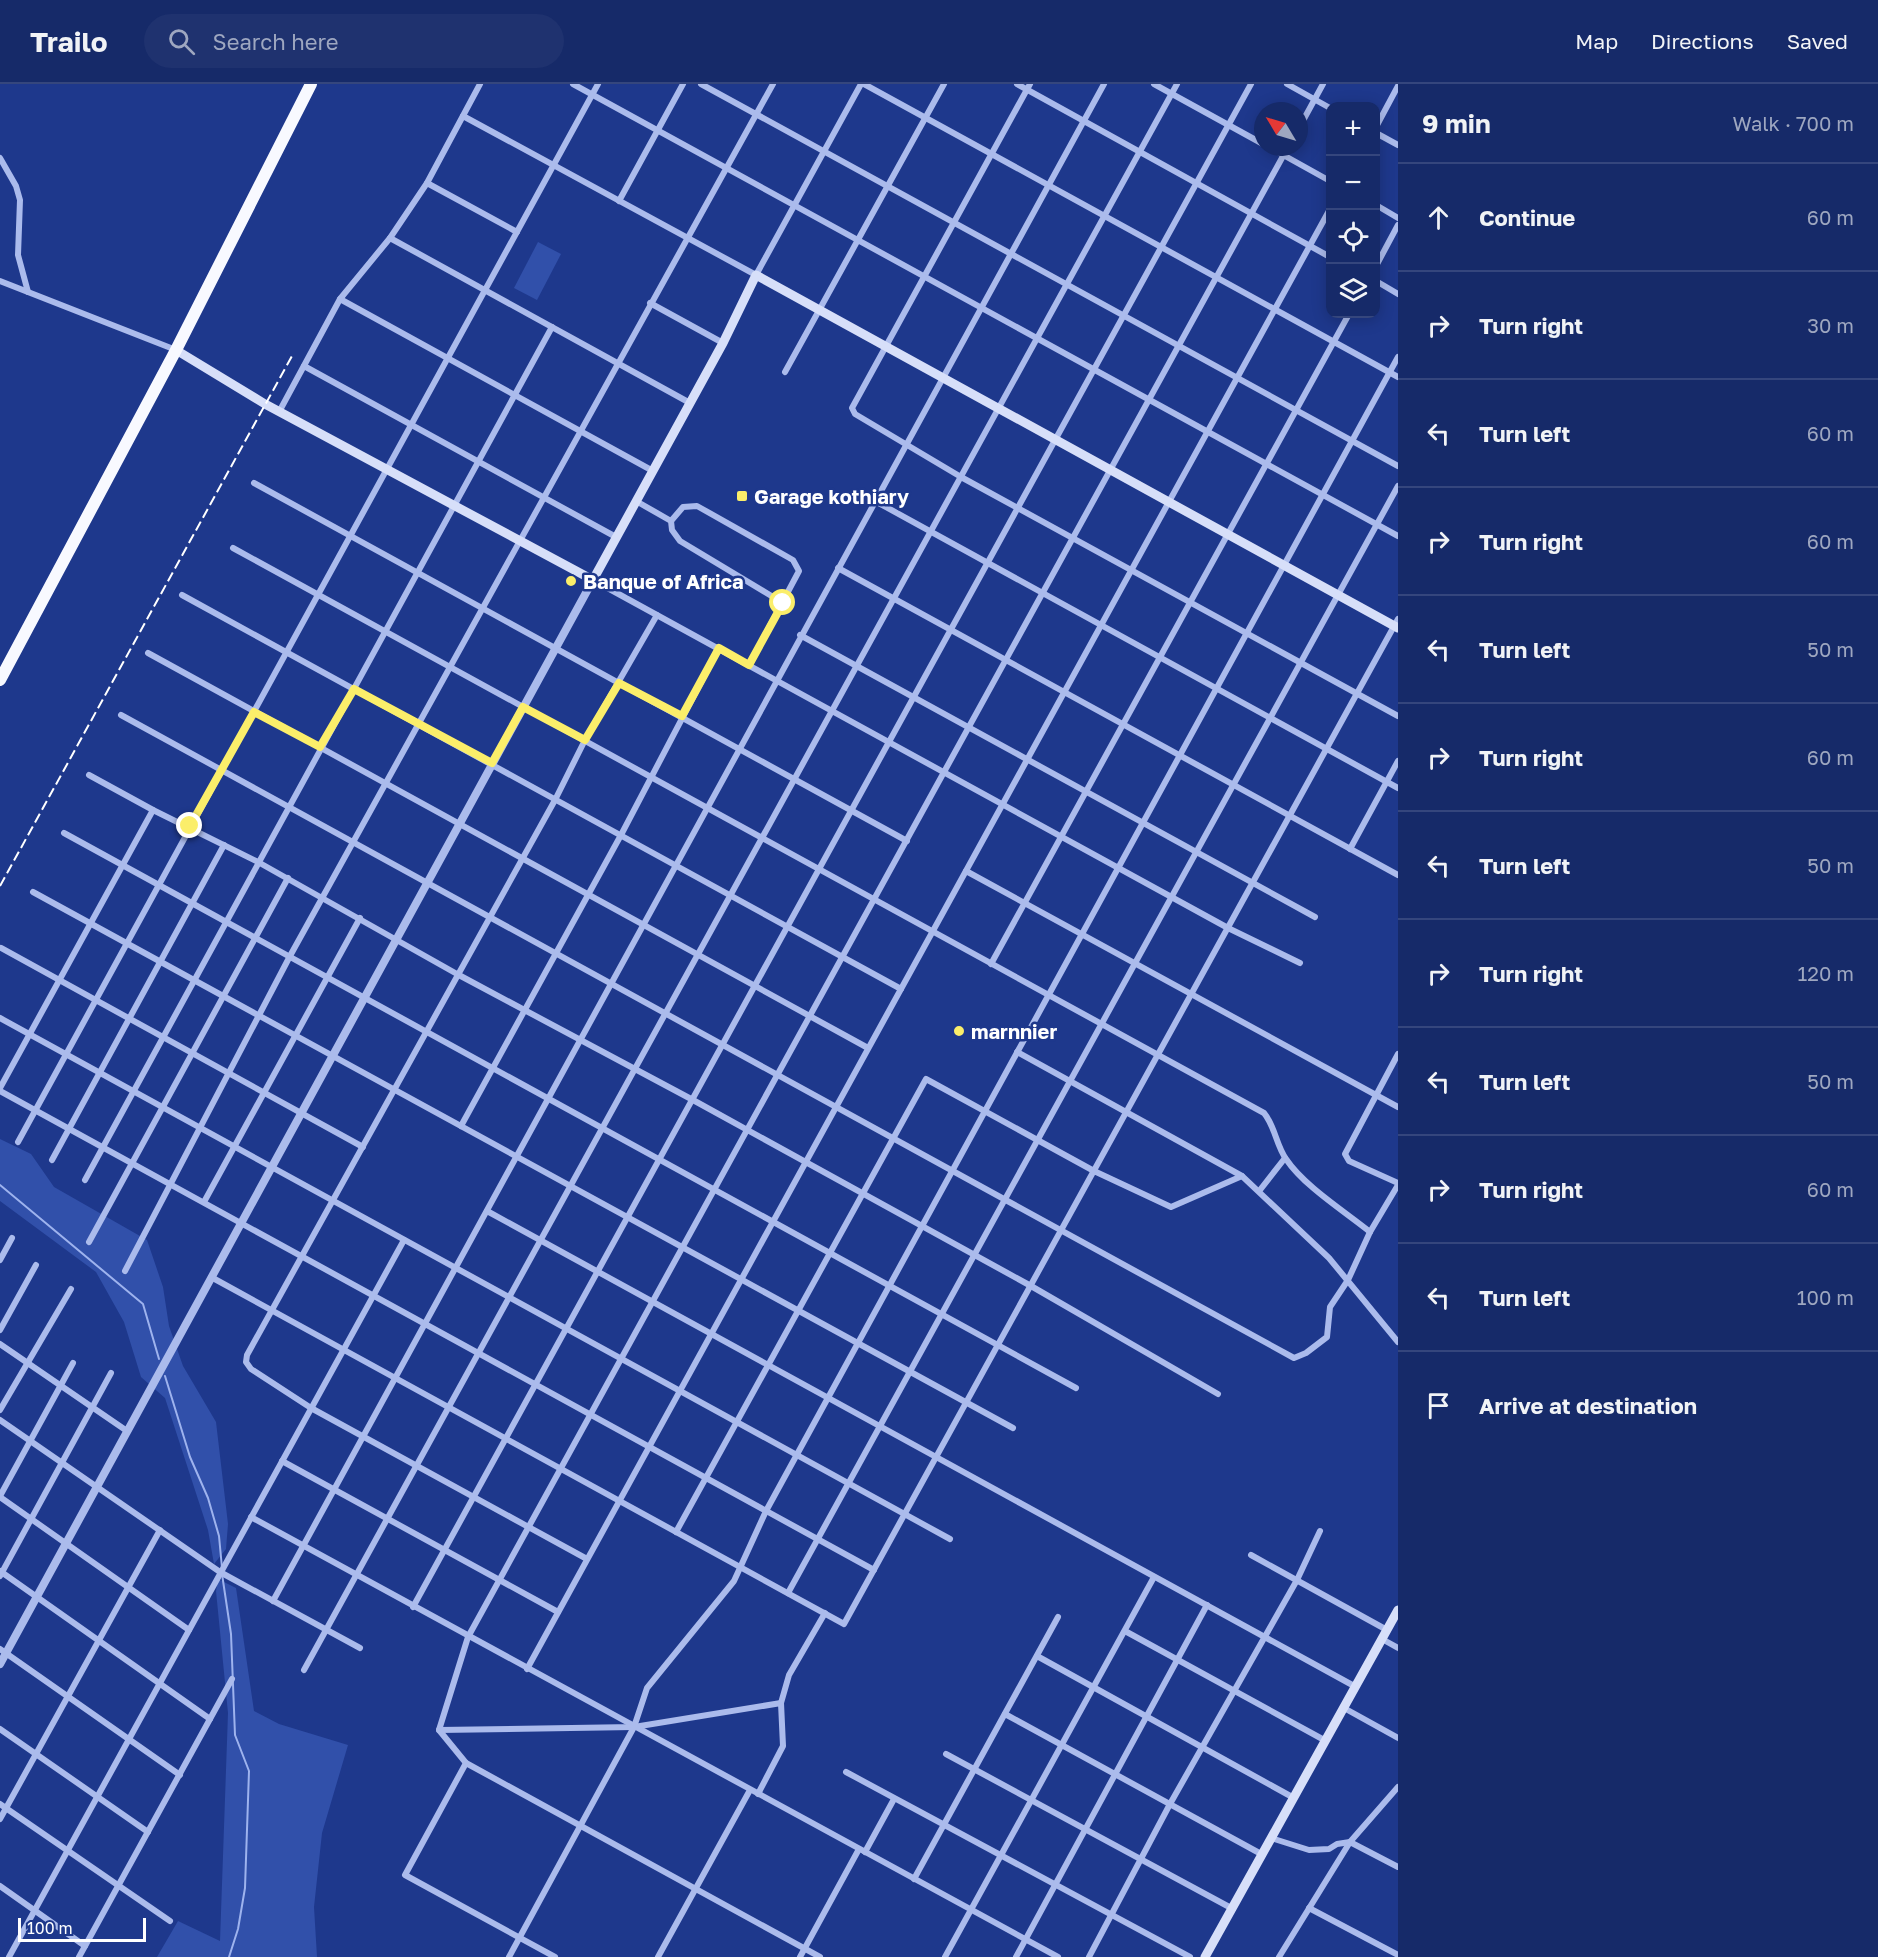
<!DOCTYPE html>
<html lang="en">
<head>
<meta charset="utf-8">
<style>
	body { margin:0; font-family:"Golos Text",sans-serif; background:#1f326f; color:#f1f3f6 }
	.controls { position:absolute; right:18px; top:18px; display:grid; overflow:hidden; border-radius:12px; box-shadow:0 3px 15px #0003 }
	.controls button { width:54px; height:54px; display:grid; place-items:center; padding:0; border:0; border-bottom:2px solid #35467d; background:#162a69; color:#f1f3f6; font:30px sans-serif }
	.compass { position:absolute; left:1254px; top:18px; width:54px; height:54px; border-radius:50%; background:#162a69; box-shadow:0 3px 15px #0003; rotate:308deg }
	.scale { position:absolute; left:18px; bottom:15px; width:128px; box-sizing:border-box; padding-left:6px; border:3px solid #fff; border-top:0; font-size:16px; line-height:21px; white-space:nowrap; color:#fff; -webkit-text-stroke:4px #1e388c; paint-order:stroke }
	.stop { position:absolute; width:18px; height:18px; margin:-14px; border:4px solid #fbee6a; border-radius:50%; background:#fff }
	.stop.end { background:#fbee6a; border-color:#fff; box-shadow:0 2px 6px #0008 }
	.list { margin:0; padding:0; list-style:none }
	h2 { display:flex; justify-content:space-between; align-items:center; height:78px; margin:0; padding:0 24px; font-size:26px }
	h2 small { font-size:20px; font-weight:400; color:#9ea7c0 }
	.list li { display:grid; grid-template-columns:39px 1fr auto; gap:18px; align-items:center; box-sizing:border-box; height:108px; padding:0 24px; border-top:2px solid #35467d }
	.list b { display:block; font-size:22px; white-space:nowrap }
	.list em { font-size:20px; font-style:normal; color:#9ea7c0 }
	.icon { flex:none; width:33px; height:33px; fill:none; stroke:currentColor; stroke-width:2; stroke-linecap:round; stroke-linejoin:round }
	.map { position:relative; flex:none; width:1398px; height:1873px; overflow:hidden }
	header { display:flex; align-items:center; gap:36px; box-sizing:border-box; height:84px; padding:0 30px; background:#162a69; border-bottom:2px solid #35467d }
	header strong { font-size:28px }
	nav { display:flex; gap:33px; margin-inline-start:auto; font-size:21px }
	.search { width:420px; height:54px; background:#1f326f; display:flex; align-items:center; gap:15px; box-sizing:border-box; padding:0 21px; border-radius:33px; color:#9ea7c0; font-size:22px }
	main { display:flex }
	aside { flex:1; background:#162a69 }
	.map>svg:first-child { display:block }
	.green { fill:#3150aa }
	.lines { fill:none; stroke-linecap:round; stroke-linejoin:round }
	.stream { stroke:#9eb3ee; stroke-width:2 }
	.minor { stroke:#abbbec; stroke-width:6 }
	.tertiary { stroke:#abbbec; stroke-width:8 }
	.secondary { stroke:#d7dff9; stroke-width:9 }
	.trunk { stroke:#f8f9ff; stroke-width:12 }
	.rail { stroke:#fff; stroke-width:2; stroke-dasharray:10 4.5; stroke-linecap:butt }
	.route { stroke:#fbee6a; stroke-width:8 }
	.poi-dot { fill:#fbee6a; stroke:#1e388c; stroke-width:2 }
	.labels { text-anchor:middle; dominant-baseline:central; stroke-width:5; stroke-linejoin:round; paint-order:stroke }
	.poi-label { font-size:20px; font-weight:bold; fill:#fff; stroke:#1e388c; text-anchor:start }
</style>
</head>
<body>
<header>
<strong>Trailo</strong>
<div class="search"><svg class="icon" aria-label="search" viewBox="0 0 24 24"><circle cx="10" cy="10" r="6"/><path d="M15 15l6 6"/></svg>Search here</div>
<nav><a>Map</a><a>Directions</a><a>Saved</a></nav>
</header>
<main>
<div class="map">
<svg width="1398" height="1873" viewBox="0 0 1398 1873">
	<rect width="100%" height="100%" fill="#1e388c"/>
	<!-- green -->
	<g class="green">
		<path d="M538,158l23,12 -24,46 -23,-12z"/>
		<path d="M0,1055l31,15 23,33 93,53 16,47 6,39 14,40 33,56 12,102 -2,25 -12,15 -6,-34 -43,-132 -24,-21 -17,-55 -28,-50 -96,-71z"/>
		<path d="M218,1495l18,9 18,123 25,13 69,21 -26,88 -8,74 3,50h-160l21,-36 42,20 8,-228 -12,-122z"/>
	</g>
	<g class="lines">
		<!-- stream -->
		<g class="stream">
			<path d="M0,1101l143,119 16,55"/>
			<path d="M165,1292l25,81 18,41 11,38 3,32"/>
			<path d="M222,1490l9,60 4,101 14,36 -4,117 -7,41 -9,28"/>
		</g>
		<!-- minor -->
		<g class="minor">
			<path d="M573,0l825,452"/>
			<path d="M701,0l697,382"/>
			<path d="M864,0l534,293"/>
			<path d="M1017,0l313,173"/>
			<path d="M1030,0l-178,324 3,6 106,63 437,239"/>
			<path d="M1154,0l109,60"/>
			<path d="M1287,0l43,24"/>
			<path d="M463,32l293,159 105,-191"/>
			<path d="M1376,43l22,-41"/>
			<path d="M1299,44l24,-44"/>
			<path d="M1376,49l22,12"/>
			<path d="M1269,63l61,34"/>
			<path d="M0,74l16,28 4,14 -2,55 10,37"/>
			<path d="M427,99l90,49"/>
			<path d="M619,117l64,-117"/>
			<path d="M1376,121l22,13"/>
			<path d="M390,154l300,165"/>
			<path d="M1376,182l22,-41"/>
			<path d="M0,197l176,69"/>
			<path d="M1376,197l22,13"/>
			<path d="M340,215l313,172"/>
			<path d="M650,219l73,40"/>
			<path d="M304,282l312,171"/>
			<path d="M785,288l159,-288"/>
			<path d="M279,328l61,-113 50,-61 37,-55 53,-99"/>
			<path d="M254,399l653,358"/>
			<path d="M636,417l35,20 1,9 8,11 103,62"/>
			<path d="M875,417l523,287"/>
			<path d="M671,437l12,-14 14,-1 96,54 6,11 -50,94"/>
			<path d="M233,464l1031,565c11,13 12,32 22,46 18,27 58,52 84,73"/>
			<path d="M838,484l560,307"/>
			<path d="M593,496l635,348 72,35"/>
			<path d="M182,511l719,394"/>
			<path d="M800,551l515,282"/>
			<path d="M148,569l720,395"/>
			<path d="M121,631l1173,643 12,-5 21,-16 3,-30 18,-27 22,-48 28,-47"/>
			<path d="M89,691l64,35 105,52 199,112 236,126 338,186 187,108"/>
			<path d="M64,749l1012,555"/>
			<path d="M1350,765l48,-88"/>
			<path d="M966,787l432,236"/>
			<path d="M33,808l980,536"/>
			<path d="M1,864l362,199"/>
			<path d="M991,880l358,-650"/>
			<path d="M0,934l950,521"/>
			<path d="M1017,968l225,124 87,82 69,84"/>
			<path d="M1398,970l-53,100 4,7 49,22"/>
			<path d="M0,1004l153,-278"/>
			<path d="M0,1007l874,479"/>
			<path d="M461,1042l160,-291 98,-187"/>
			<path d="M18,1058l580,-1058"/>
			<path d="M52,1076l172,-315"/>
			<path d="M85,1096l467,-853"/>
			<path d="M1260,1106l25,-32"/>
			<path d="M204,1118l156,-284"/>
			<path d="M487,1127l869,476"/>
			<path d="M89,1158l199,-364"/>
			<path d="M0,1176l12,-22"/>
			<path d="M125,1187l165,-315 483,-872"/>
			<path d="M211,1193l633,347 554,-1005"/>
			<path d="M0,1246l36,-65"/>
			<path d="M0,1260l127,87"/>
			<path d="M0,1326l71,-121"/>
			<path d="M0,1336l220,152 140,76"/>
			<path d="M282,1377l276,151"/>
			<path d="M0,1412l73,-133"/>
			<path d="M0,1413l189,133"/>
			<path d="M251,1433l807,440"/>
			<path d="M676,1448l250,-453 168,92 77,36 71,-31"/>
			<path d="M1251,1471l136,75"/>
			<path d="M587,1475l-276,-151 -60,-39 -5,-7 1,-7 308,-555 30,-60 72,-125"/>
			<path d="M0,1487l210,148"/>
			<path d="M0,1492l111,-203"/>
			<path d="M788,1509l610,-1107"/>
			<path d="M273,1517l831,-1517"/>
			<path d="M413,1523l838,-1523"/>
			<path d="M1125,1547l201,110"/>
			<path d="M1382,1555l16,9"/>
			<path d="M0,1565l180,126"/>
			<path d="M1037,1572l257,142"/>
			<path d="M527,1585l803,-1460"/>
			<path d="M304,1586l873,-1586"/>
			<path d="M1344,1624l54,30"/>
			<path d="M1005,1630l258,141"/>
			<path d="M0,1645l148,103"/>
			<path d="M439,1646l195,-3 147,-24"/>
			<path d="M946,1670l287,155"/>
			<path d="M466,1679l-61,112 150,82"/>
			<path d="M846,1688l344,185"/>
			<path d="M758,1710l25,-48 -2,-43 8,-28 36,-62"/>
			<path d="M0,1720l170,117"/>
			<path d="M0,1735l160,-289"/>
			<path d="M1271,1754l38,12 20,-1 8,-5 13,-2 48,25"/>
			<path d="M865,1768l29,-53"/>
			<path d="M914,1795l144,-262"/>
			<path d="M0,1802l85,60"/>
			<path d="M1309,1824l89,47"/>
			<path d="M9,1873l395,-717"/>
			<path d="M79,1873l153,-278"/>
			<path d="M509,1873l125,-230 13,-39 87,-107 32,-70 632,-1154"/>
			<path d="M658,1873l92,-167"/>
			<path d="M800,1873l59,-108"/>
			<path d="M820,1873l-354,-194 -27,-33 29,-93 820,-1490"/>
			<path d="M945,1873l209,-380"/>
			<path d="M1016,1873l191,-352"/>
			<path d="M1089,1873l81,-153 127,-224 23,-49"/>
			<path d="M1279,1873l71,-115 48,-55"/>
		</g>
		<!-- tertiary -->
		<path class="tertiary" d="M0,1580l593,-1084"/>
		<!-- secondary -->
		<g class="secondary">
			<path d="M176,266l89,54 328,176 130,-237 33,-68 642,353"/>
			<path d="M1205,1873l193,-347"/>
		</g>
		<!-- trunk -->
		<path class="trunk" d="M0,596l176,-330 135,-266"/>
		<!-- rail -->
		<path class="rail" d="M0,802l292,-530"/>
	</g>
	<g class="lines">
		<!-- route -->
		<path class="route" d="M190,742l64,-114 66,35 34,-58 138,74 31,-56 62,33 34,-57 63,33 37,-68 30,17 34,-62"/>
	</g>
	<!-- markers -->
	<g class="poi-dot">
		<rect x="736" y="406" width="12" height="12" rx="3"/>
		<circle cx="571" cy="497" r="6"/>
		<circle cx="959" cy="947" r="6"/>
	</g>
	<g class="labels">
		<!-- poi labels -->
		<g class="poi-label">
			<text x="754" y="412">Garage kothiary</text>
			<text x="583" y="497">Banque of Africa</text>
			<text x="971" y="947">marnnier</text>
		</g>
	</g>
</svg>
<div class="controls">
<button>+</button>
<button>−</button>
<button><svg class="icon" aria-label="locate" viewBox="0 0 24 24"><circle cx="12" cy="12" r="6"/><path d="M12 2v4M12 18v4M2 12h4M18 12h4"/></svg></button>
<button><svg class="icon" aria-label="layers" viewBox="0 0 24 24"><path d="M12 4l9 5-9 5-9-5zM3 14l9 5 9-5"/></svg></button>
</div>
<svg class="compass" viewBox="-18 -18 36 36"><path d="M0-13l5 13h-10z" fill="#e53935"/><path d="M0 13l5-13h-10z" fill="#9ea7c0"/></svg>
<div class="scale">100 m</div>
<div class="stop" style="left:783px;top:519px"></div>
<div class="stop end" style="left:190px;top:742px"></div>
</div>
<aside>
<h2>9 min<small>Walk · 700 m</small></h2>
<ul class="list">
<li><svg class="icon" aria-label="ahead" viewBox="0 0 24 24"><path d="M12 20V5M6 11l6-6 6 6"/></svg><div><b>Continue</b></div><em>60 m</em></li>
<li><svg class="icon" aria-label="right" viewBox="0 0 24 24"><path d="M7 20v-9h11M14 6l5 5-5 5"/></svg><div><b>Turn right</b></div><em>30 m</em></li>
<li><svg class="icon" aria-label="left" viewBox="0 0 24 24"><path d="M17 20v-9H6M10 6l-5 5 5 5"/></svg><div><b>Turn left</b></div><em>60 m</em></li>
<li><svg class="icon" aria-label="right" viewBox="0 0 24 24"><path d="M7 20v-9h11M14 6l5 5-5 5"/></svg><div><b>Turn right</b></div><em>60 m</em></li>
<li><svg class="icon" aria-label="left" viewBox="0 0 24 24"><path d="M17 20v-9H6M10 6l-5 5 5 5"/></svg><div><b>Turn left</b></div><em>50 m</em></li>
<li><svg class="icon" aria-label="right" viewBox="0 0 24 24"><path d="M7 20v-9h11M14 6l5 5-5 5"/></svg><div><b>Turn right</b></div><em>60 m</em></li>
<li><svg class="icon" aria-label="left" viewBox="0 0 24 24"><path d="M17 20v-9H6M10 6l-5 5 5 5"/></svg><div><b>Turn left</b></div><em>50 m</em></li>
<li><svg class="icon" aria-label="right" viewBox="0 0 24 24"><path d="M7 20v-9h11M14 6l5 5-5 5"/></svg><div><b>Turn right</b></div><em>120 m</em></li>
<li><svg class="icon" aria-label="left" viewBox="0 0 24 24"><path d="M17 20v-9H6M10 6l-5 5 5 5"/></svg><div><b>Turn left</b></div><em>50 m</em></li>
<li><svg class="icon" aria-label="right" viewBox="0 0 24 24"><path d="M7 20v-9h11M14 6l5 5-5 5"/></svg><div><b>Turn right</b></div><em>60 m</em></li>
<li><svg class="icon" aria-label="left" viewBox="0 0 24 24"><path d="M17 20v-9H6M10 6l-5 5 5 5"/></svg><div><b>Turn left</b></div><em>100 m</em></li>
<li><svg class="icon" aria-label="arrive" viewBox="0 0 24 24"><path d="M6 21V4h12l-3 4 3 4H6"/></svg><div><b>Arrive at destination</b></div></li>
</ul>
</aside>
</main>
</body>
</html>
